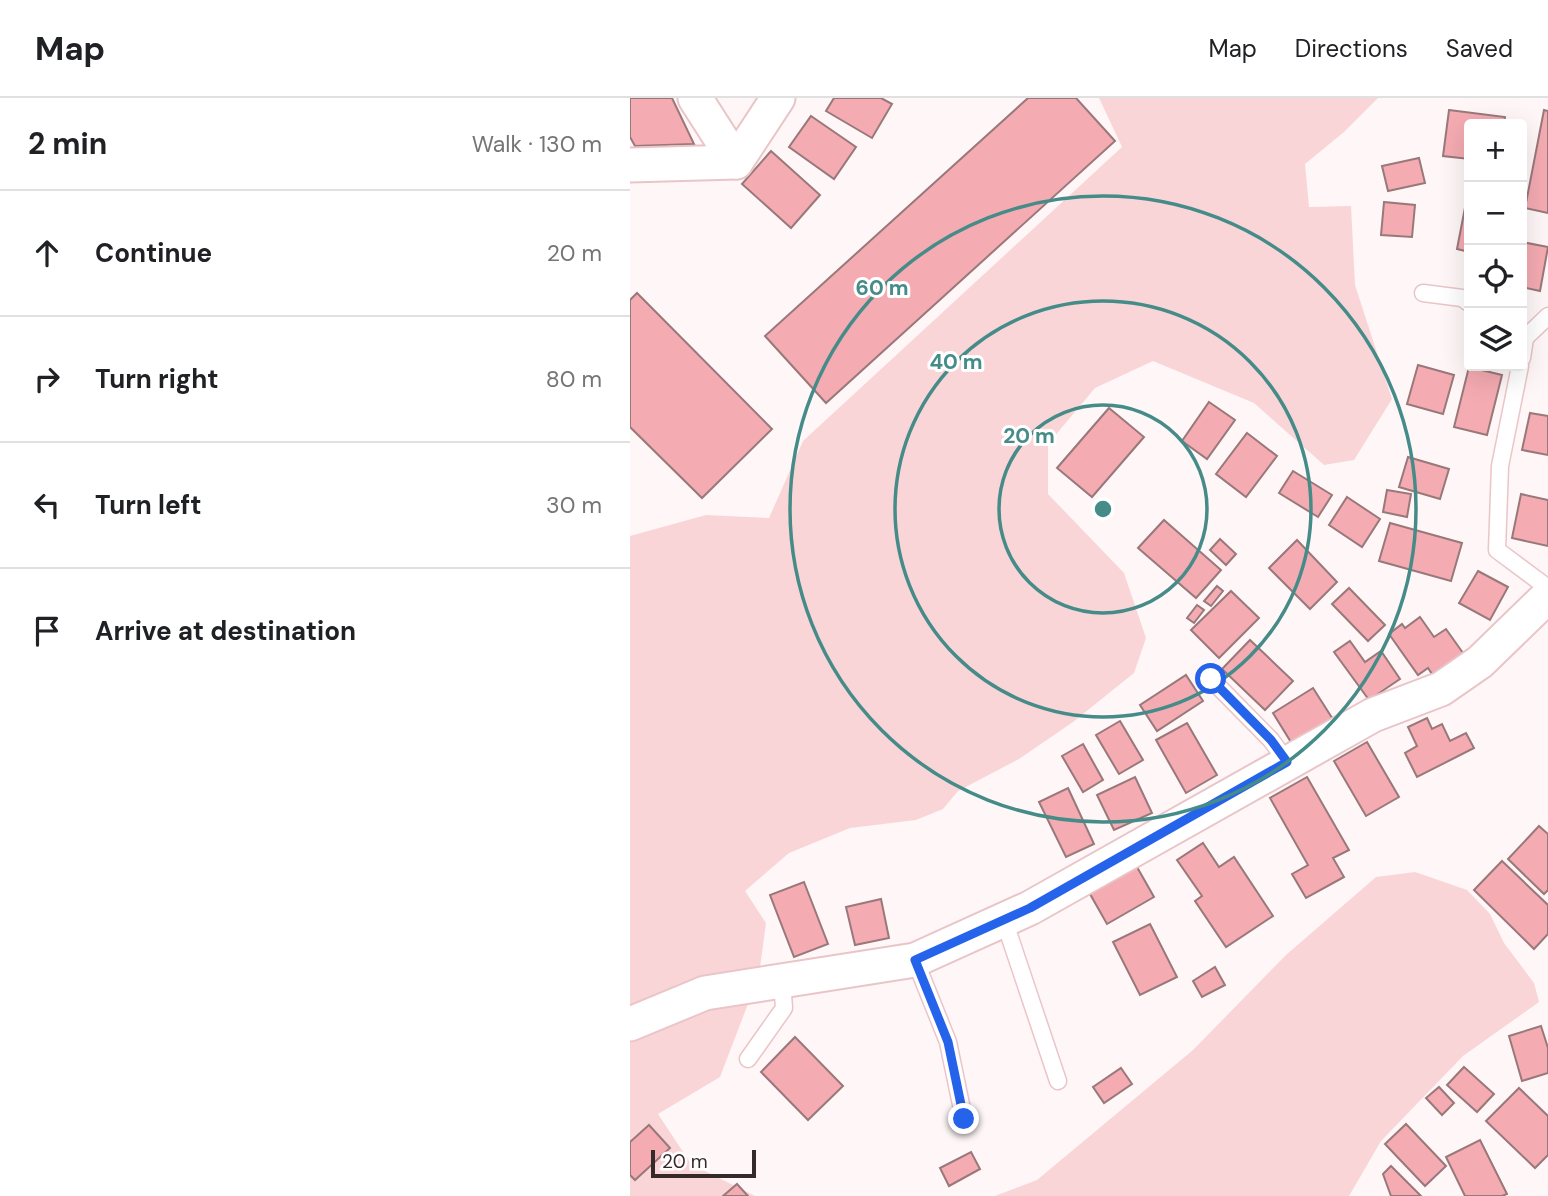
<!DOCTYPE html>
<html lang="en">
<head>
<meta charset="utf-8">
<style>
	body { margin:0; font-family:"DM Sans",sans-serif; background:#f2f2f2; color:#202124 }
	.controls { position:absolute; right:21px; top:21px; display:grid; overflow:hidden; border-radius:7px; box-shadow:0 7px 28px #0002 }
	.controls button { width:63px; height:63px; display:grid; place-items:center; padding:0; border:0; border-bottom:2px solid #e0e0e0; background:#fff; color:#202124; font:35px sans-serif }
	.scale { position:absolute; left:21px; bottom:18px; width:105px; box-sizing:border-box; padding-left:7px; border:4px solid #36292a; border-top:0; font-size:19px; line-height:24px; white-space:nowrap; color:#36292a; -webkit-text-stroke:5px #fff; paint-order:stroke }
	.stop { position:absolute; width:21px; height:21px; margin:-16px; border:5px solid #2563eb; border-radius:50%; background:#fff }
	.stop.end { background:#2563eb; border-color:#fff; box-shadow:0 2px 7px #0008 }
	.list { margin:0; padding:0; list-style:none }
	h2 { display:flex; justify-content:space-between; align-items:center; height:91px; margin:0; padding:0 28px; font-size:30px }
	h2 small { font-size:23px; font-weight:400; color:#757577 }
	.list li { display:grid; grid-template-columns:46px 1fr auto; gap:21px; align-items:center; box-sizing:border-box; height:126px; padding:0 28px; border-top:2px solid #e0e0e0 }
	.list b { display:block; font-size:26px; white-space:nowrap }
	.list em { font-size:23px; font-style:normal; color:#757577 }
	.icon { flex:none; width:38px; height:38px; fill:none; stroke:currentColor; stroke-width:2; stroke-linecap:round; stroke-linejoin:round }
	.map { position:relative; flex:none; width:918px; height:1098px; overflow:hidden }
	header { display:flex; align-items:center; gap:42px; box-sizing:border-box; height:98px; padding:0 35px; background:#fff; border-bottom:2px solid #e0e0e0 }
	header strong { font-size:33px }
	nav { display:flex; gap:38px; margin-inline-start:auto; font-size:24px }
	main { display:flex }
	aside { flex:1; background:#fff }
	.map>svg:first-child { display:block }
	.green { fill:#fad5d8 }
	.building { fill:#f5abb2; stroke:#99787a; stroke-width:2 }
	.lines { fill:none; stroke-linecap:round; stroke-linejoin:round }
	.service-casing { stroke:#eac5c8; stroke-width:19 }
	.minor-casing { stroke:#eac5c8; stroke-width:37 }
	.service { stroke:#fff; stroke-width:16 }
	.minor { stroke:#fff; stroke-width:33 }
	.route { stroke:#2563eb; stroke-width:9 }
	.ring { fill:none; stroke:#458c89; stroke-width:3.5 }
	.centre { fill:#458c89; stroke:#fff; stroke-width:3.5 }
	.ring-label { font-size:21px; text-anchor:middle; font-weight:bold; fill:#458c89; stroke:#fff; stroke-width:6; stroke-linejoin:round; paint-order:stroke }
</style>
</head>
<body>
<header>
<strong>Map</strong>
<nav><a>Map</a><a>Directions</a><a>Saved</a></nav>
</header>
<main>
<aside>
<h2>2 min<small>Walk · 130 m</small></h2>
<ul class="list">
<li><svg class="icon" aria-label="ahead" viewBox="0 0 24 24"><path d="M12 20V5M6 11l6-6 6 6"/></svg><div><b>Continue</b></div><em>20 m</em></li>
<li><svg class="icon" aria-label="right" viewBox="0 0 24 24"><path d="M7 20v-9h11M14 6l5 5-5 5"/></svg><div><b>Turn right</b></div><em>80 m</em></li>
<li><svg class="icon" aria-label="left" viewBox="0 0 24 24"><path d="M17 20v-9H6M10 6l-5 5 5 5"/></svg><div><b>Turn left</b></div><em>30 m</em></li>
<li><svg class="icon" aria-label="arrive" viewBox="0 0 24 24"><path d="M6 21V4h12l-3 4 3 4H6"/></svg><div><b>Arrive at destination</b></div></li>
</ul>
</aside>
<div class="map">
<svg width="918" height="1098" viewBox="0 0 918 1098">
	<rect width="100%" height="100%" fill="#fef6f7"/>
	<!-- green -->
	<g class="green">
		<path d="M469,0h279l-34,34 -39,32 4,43 42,-1 4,79 37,114 -38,61 -30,5 -70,-62 -101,-42 -58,27 -47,56v50l76,79 22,65 -12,35 -61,49 -54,37 -61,32 -15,18 -27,11 -66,8 -61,25 -44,38 21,32 -7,52 -39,102 -62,37 33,50 64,32h-125v-660l76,-21 63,3 34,-77 319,-294z"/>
		<path d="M785,774l52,18 23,24 14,29 30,40 5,19 -76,54 -82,85 -32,55h-354l42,-16 156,-130 93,-95 90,-78z"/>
	</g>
	<!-- building -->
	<g class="building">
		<path d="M0,0h42l22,46 -59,2 -5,-9z"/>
		<path d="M204,0h47l11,6 -20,34 -46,-27z"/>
		<path d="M398,0h48l39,43 -289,262 -61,-67z"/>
		<path d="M819,12l56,7 -1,7h-35v35l-26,-3z"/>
		<path d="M914,12l4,1v102l-23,-5z"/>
		<path d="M181,18l45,31 -22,32 -45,-32z"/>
		<path d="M141,53l49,44 -29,33 -49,-44z"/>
		<path d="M789,60l6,25 -37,8 -6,-25z"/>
		<path d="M839,89v65l-12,-3z"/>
		<path d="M754,104l31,3 -3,32 -31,-2z"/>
		<path d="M892,144l26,5 -8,44 -18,-4z"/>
		<path d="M7,195l135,136 -70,69 -72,-71v-127z"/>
		<path d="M788,267l36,10 -11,39 -36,-10z"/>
		<path d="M839,269l33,8 -15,60 -33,-8z"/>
		<path d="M579,304l26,18 -28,39 -25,-18z"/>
		<path d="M479,310l35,29 -52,60 -35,-29z"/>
		<path d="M900,315l18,3v39l-26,-5z"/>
		<path d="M617,335l30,23 -31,41 -30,-23z"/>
		<path d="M778,359l41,12 -9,30 -41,-12z"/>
		<path d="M663,373l39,24 -14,22 -39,-24z"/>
		<path d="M757,392l24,4 -4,23 -24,-5z"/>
		<path d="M891,396l27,6v46l-36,-8z"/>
		<path d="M717,399l33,22 -18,28 -33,-22z"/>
		<path d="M534,422l57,50 -25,28 -58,-50z"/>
		<path d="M760,425l72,20 -11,38 -72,-20z"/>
		<path d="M590,441l16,15 -10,11 -16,-15z"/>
		<path d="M667,442l40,42 -27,27 -41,-41z"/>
		<path d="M848,473l30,16 -18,33 -31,-17z"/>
		<path d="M587,488l6,5 -12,15 -7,-5z"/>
		<path d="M719,490l36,37 -17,16 -36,-37z"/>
		<path d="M601,493l28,27 -40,40 -28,-28z"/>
		<path d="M567,507l7,5 -10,13 -7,-5z"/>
		<path d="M790,519l14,20 12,-8 17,24 -31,21 -4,-6 -10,7 -29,-41 13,-10 3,4z"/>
		<path d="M620,542l43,41 -28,29 -43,-41z"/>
		<path d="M720,543l15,21 16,-11 19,28 -31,21 -35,-48z"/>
		<path d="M556,577l17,26 -46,30 -17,-26z"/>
		<path d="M683,590l21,33 -40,26 -21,-34z"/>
		<path d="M797,620l5,11 10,-5 8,17 16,-8 8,15 -57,29 -12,-24 12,-7 -9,-19z"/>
		<path d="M490,623l23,39 -24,14 -23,-39z"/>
		<path d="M557,625l30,52 -31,18 -30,-53z"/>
		<path d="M737,644l32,55 -33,19 -32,-55z"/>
		<path d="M453,646l20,36 -20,12 -21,-36z"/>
		<path d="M505,679l17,36 -38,17 -17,-35z"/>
		<path d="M677,679l42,73 -16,8 11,19 -38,21 -14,-24 16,-9 -38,-67z"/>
		<path d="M438,690l26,56 -28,13 -27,-55z"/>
		<path d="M909,728l9,8v56l-4,4 -36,-35z"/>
		<path d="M573,745l16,24 15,-10 39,59 -47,31 -31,-46 7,-5 -25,-36z"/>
		<path d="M872,763l46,44v29l-14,15 -60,-59z"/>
		<path d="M507,769l17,30 -47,27 -17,-30z"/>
		<path d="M174,784l24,62 -34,13 -24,-62z"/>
		<path d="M251,801l8,39 -34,7 -9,-38z"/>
		<path d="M520,826l27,53 -37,18 -27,-53z"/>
		<path d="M585,869l10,18 -23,12 -9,-16z"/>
		<path d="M911,928l7,22v25l-26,8 -13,-45z"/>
		<path d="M165,939l48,49 -35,34 -47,-48z"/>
		<path d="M834,969l30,27 -17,18 -30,-27z"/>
		<path d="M491,970l11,16 -28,19 -11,-16z"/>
		<path d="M809,989l15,16 -12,12 -16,-17z"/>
		<path d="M889,990l29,28v39l-13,13 -49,-47z"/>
		<path d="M776,1026l40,42 -21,20 -40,-42z"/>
		<path d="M19,1027l21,23 -35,32 -5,-5v-33z"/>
		<path d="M850,1042l27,54 -5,2h-37l-19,-39z"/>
		<path d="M341,1054l9,17 -31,17 -9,-18z"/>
		<path d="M761,1068l30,30h-30l-8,-22z"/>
		<path d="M107,1086l11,12h-25z"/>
	</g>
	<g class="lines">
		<!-- service casing -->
		<g class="service-casing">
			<g id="service">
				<path d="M793,195l39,5 7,5"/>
				<path d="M892,260l3,-20 23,-22"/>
				<path d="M890,268l-20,100 -3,84 51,38"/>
				<path d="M581,581l60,61 16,22"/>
				<path d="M374,822l54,161"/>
				<path d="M285,862l33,82 16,77"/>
				<path d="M118,961l36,-51 -2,-27"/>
			</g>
		</g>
		<!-- minor casing -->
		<g class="minor-casing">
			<g id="minor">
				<path d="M65,0l41,64"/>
				<path d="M0,67l106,-3 42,-64"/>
				<path d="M0,926l75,-31 210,-33 115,-52 343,-193 68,-26 39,-27 68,-66"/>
			</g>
		</g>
		<!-- service -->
		<use href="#service" class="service"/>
		<!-- minor -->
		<use href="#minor" class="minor"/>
	</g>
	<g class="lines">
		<!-- route -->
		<path class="route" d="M334,1021l-16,-77 -33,-82 115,-52 257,-146 -16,-22 -60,-61"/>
	</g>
	<!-- distance rings -->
	<g class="ring">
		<circle cx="473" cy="411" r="104"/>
		<circle cx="473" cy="411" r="208"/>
		<circle cx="473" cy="411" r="313"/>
	</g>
	<circle cx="473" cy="411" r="10" class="centre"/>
	<g class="ring-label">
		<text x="252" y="197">60 m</text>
		<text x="326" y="271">40 m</text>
		<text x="399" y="345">20 m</text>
	</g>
</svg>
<div class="controls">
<button>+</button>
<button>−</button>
<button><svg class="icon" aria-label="locate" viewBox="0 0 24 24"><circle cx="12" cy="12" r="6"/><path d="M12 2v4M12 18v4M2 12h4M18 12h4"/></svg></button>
<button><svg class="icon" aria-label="layers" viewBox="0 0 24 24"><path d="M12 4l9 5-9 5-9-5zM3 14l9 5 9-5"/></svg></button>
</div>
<div class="scale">20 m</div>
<div class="stop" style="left:581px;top:581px"></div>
<div class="stop end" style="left:334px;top:1021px"></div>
</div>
</main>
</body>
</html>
